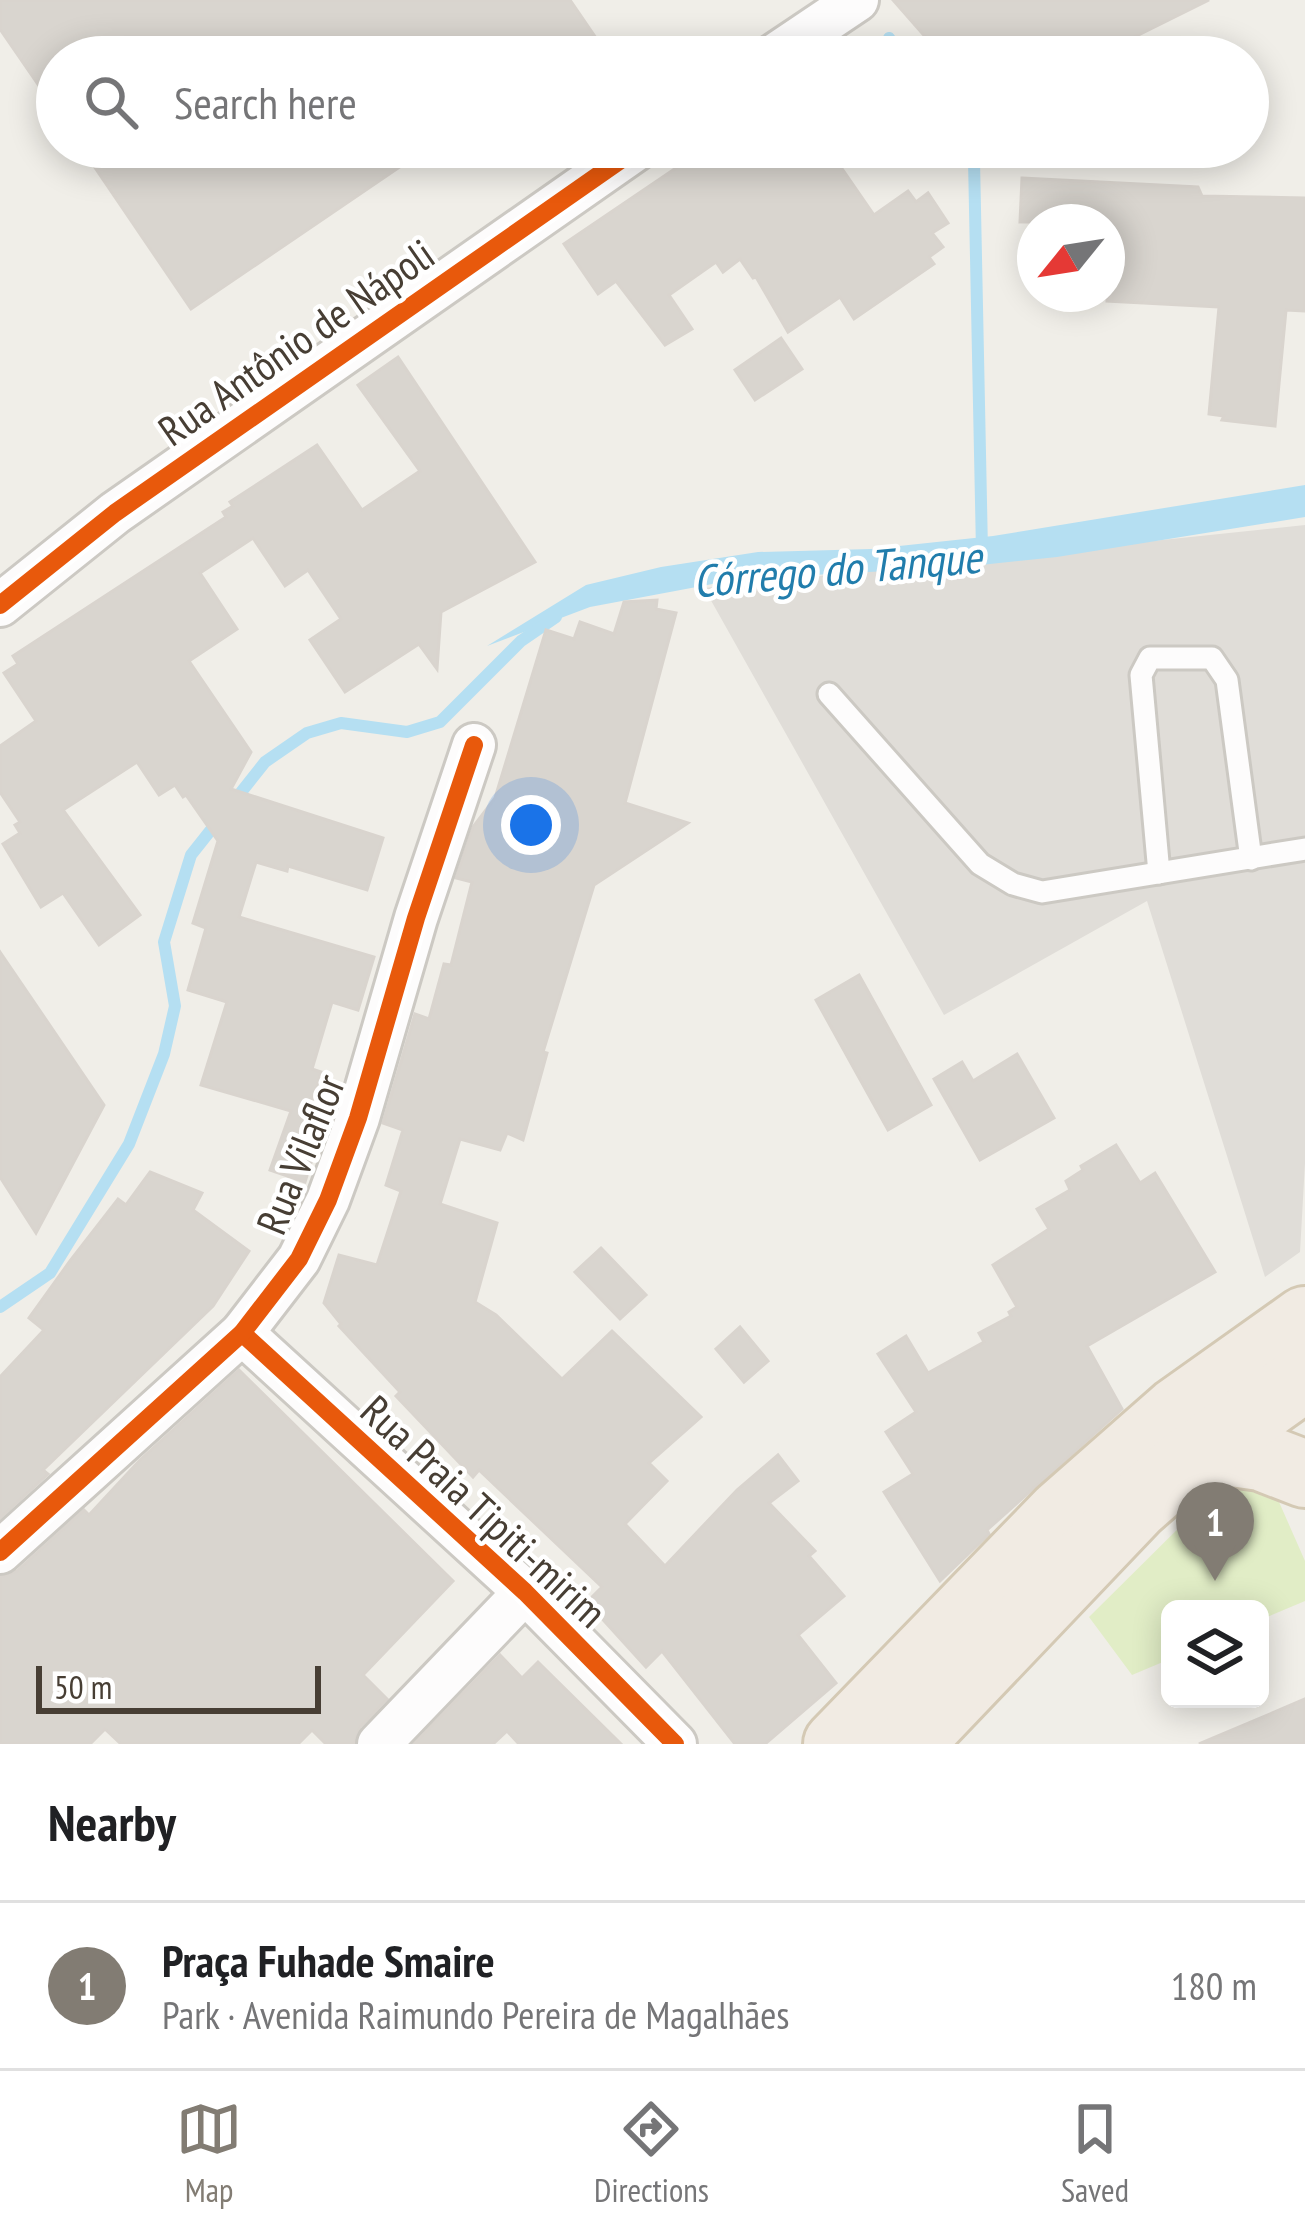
<!DOCTYPE html>
<html lang="en">
<head>
<meta charset="utf-8">
<style>
	body { margin:0; font-family:"PT Sans Narrow",sans-serif; background:#f2f2f2; color:#202124 }
	.controls { position:absolute; right:36px; bottom:36px; display:grid; overflow:hidden; border-radius:18px; box-shadow:0 6px 30px #0003 }
	.controls button { width:108px; height:108px; display:grid; place-items:center; padding:0; border:0; border-bottom:3px solid #e0e0e0; background:#fff; color:#202124; font:60px sans-serif }
	.compass { position:absolute; left:1017px; top:204px; width:108px; height:108px; border-radius:50%; background:#fff; box-shadow:0 6px 30px #0003; rotate:240deg }
	.scale { position:absolute; left:36px; bottom:30px; width:285px; box-sizing:border-box; padding-left:12px; border:6px solid #473e34; border-top:0; font-size:33px; line-height:42px; white-space:nowrap; color:#473e34; -webkit-text-stroke:9px #fff; paint-order:stroke }
	.you { position:absolute; left:531px; top:825px; width:42px; height:42px; margin:-30px; border:9px solid #fff; border-radius:50%; background:#1a73e8; box-shadow:0 0 0 18px #1a73e833 }
	.badge { display:grid; place-items:center; width:78px; height:78px; border-radius:50%; background:#827c73; color:#fff; font-size:39px; font-weight:700 }
	.pin { position:absolute; translate:-50% -99px; filter:drop-shadow(0 3px 6px #0008) }
	.pin::after { content:''; position:absolute; top:63px; width:42px; height:36px; background:inherit; clip-path:polygon(0 0,100% 0,50% 100%) }
	.list { margin:0; padding:0; list-style:none }
	h2 { display:flex; justify-content:space-between; align-items:center; height:156px; margin:0; padding:0 48px; font-size:51px }
	h2 small { font-size:39px; font-weight:400; color:#757577 }
	.list li { display:grid; grid-template-columns:78px 1fr auto; gap:36px; align-items:center; box-sizing:border-box; height:168px; padding:0 48px; border-top:3px solid #e0e0e0 }
	.list b { display:block; font-size:45px; white-space:nowrap }
	.list p { margin:0; font-size:39px; white-space:nowrap; color:#757577 }
	.list em { font-size:39px; font-style:normal; color:#757577 }
	.icon { flex:none; width:66px; height:66px; fill:none; stroke:currentColor; stroke-width:2; stroke-linecap:round; stroke-linejoin:round }
	.map { position:relative; flex:none; width:1305px; height:1744px; overflow:hidden }
	.search { position:absolute; background:#fff; box-shadow:0 6px 30px #0003; left:36px; right:36px; top:36px; height:132px; display:flex; align-items:center; gap:30px; box-sizing:border-box; padding:0 42px; border-radius:66px; color:#757577; font-size:45px }
	.sheet { height:324px; background:#fff }
	nav { display:flex; justify-content:space-around; align-items:center; box-sizing:border-box; height:168px; border-top:3px solid #e0e0e0; background:#fff; font-size:33px; color:#757577 }
	nav a { display:grid; justify-items:center; gap:6px }
	nav .on { color:#827c73 }
	.map>svg:first-child { display:block }
	.green { fill:#e1edc6 }
	.parking { fill:#e0ddd8 }
	.water { fill:#b5dff2 }
	.lines { fill:none; stroke-linecap:round; stroke-linejoin:round }
	.stream { stroke:#b5dff2; stroke-width:12 }
	.building { fill:#d9d5cf; stroke:#d9d4ce; stroke-width:3 }
	.lane-casing { stroke:#ccc9c3; stroke-width:27 }
	.street-casing { stroke:#ccc9c3; stroke-width:48 }
	.primary-casing { stroke:#d4c9b4; stroke-width:72 }
	.lane { stroke:#fdfcfc; stroke-width:21 }
	.street { stroke:#fdfcfc; stroke-width:42 }
	.primary { stroke:#f1ebe3; stroke-width:66 }
	.cycleway-casing { stroke:#fff; stroke-width:26 }
	.cycleway { stroke:#e8590c; stroke-width:18 }
	.labels { text-anchor:middle; dominant-baseline:central; stroke-width:9; stroke-linejoin:round; paint-order:stroke }
	.street-label { font-size:42px; fill:#473e34; stroke:#fff }
	.water-label { font-size:45px; font-style:italic; fill:#217dac; stroke:#fff }
</style>
</head>
<body>
<div class="map">
<svg width="1305" height="1744" viewBox="0 0 1305 1744">
	<rect width="100%" height="100%" fill="#f0eee8"/>
	<!-- green -->
	<path class="green" d="M1255,1472l17,14 33,75v40l-45,19v-11h-90v50l-38,16 -43,-58 120,-119z"/>
	<!-- parking -->
	<path class="parking" d="M1305,525v638l-5,89 -35,25 -118,-376 -203,114 -240,-427z"/>
	<!-- water -->
	<path class="water" d="M1305,485v32l-248,40 -95,10 -223,12 -149,28 -103,39 99,-61 75,-18 97,-15 113,-3 122,-13z"/>
	<g class="lines">
		<!-- stream -->
		<g class="stream">
			<path d="M889,38l13,19"/>
			<path d="M965,147l9,13 8,391"/>
			<path d="M231,805l34,-43 42,-29 34,-10 66,9 33,-10 81,-81 35,-24"/>
			<path d="M0,1307l50,-34 79,-129 35,-90 11,-48 -11,-64 27,-87 27,-34"/>
		</g>
	</g>
	<!-- building -->
	<g class="building">
		<path d="M0,0h570l39,57h-552v55l-57,-83z"/>
		<path d="M893,0h316l-115,57h-151z"/>
		<path d="M81,147h348l-238,162z"/>
		<path d="M707,147h120l47,68 34,-24 8,11 12,-9 20,30 -16,10 11,14 -14,10 5,7 -80,55 -14,-22 -52,35 -32,-55 -3,1 -13,-19 -17,13 -7,-10 -47,33 23,34 -27,16 -49,-64 -18,13 -34,-50z"/>
		<path d="M1022,178l176,9 4,9 103,2v113l-19,-1 -11,116 -53,-6 2,-4 -15,-2 10,-107 -112,-6v-79h-87z"/>
		<path d="M781,338l21,31 -47,31 -20,-30z"/>
		<path d="M398,357l137,205 -94,50 -4,57 -18,-25 -74,48 -35,-52 31,-21 -33,-49 -23,16 -32,-48 -53,35 37,56 -48,32 62,91 -20,37 152,49 -16,52 -79,-24 -1,5 -31,-9 -17,55 135,40 -16,53 -26,-8 -20,67 9,3 -13,43 16,6 -19,61 -35,-12 21,-59 -90,-26 26,-83 -39,-12 18,-62 -13,-5 25,-82 -32,-46 -3,2 -8,-12 -16,10 -22,-33 -74,48 77,105 -41,30 -36,-52 -22,14 -38,-63 17,-11 -5,-8 5,-3 -20,-30v-46l36,-25 -32,-48 14,-9 -5,-8 213,-139 -3,-5 10,-6 -3,-4 87,-57 45,65 58,-39 -62,-86z"/>
		<path d="M657,600l-1,9 20,4 -51,190 63,20 -94,62 -51,167 4,1 -24,87 -16,-7 -7,17 -40,-11 -20,65 57,19 -22,79 21,13 66,64 50,-48 89,86 -52,46 18,18 -42,43 40,42 72,-76 41,-35 20,26 -29,22 46,48 -6,5 35,40 -46,39 38,48 -71,61h-30l-73,-93 -16,16 -59,-65 15,-15 -123,-117 -6,7 -77,-81 4,-4 -61,-66 2,-2 -17,-21 15,-48 38,10 24,-74 -15,-6 17,-55 -20,-7 32,-109 14,5 15,-55 7,1 21,-83 -16,-4 17,-51 22,-29 51,-168 28,9 6,-17 34,12 10,-32z"/>
		<path d="M0,952l104,153 -68,128 -36,-56z"/>
		<path d="M859,975l72,130 -43,25 -72,-130z"/>
		<path d="M1017,1054l37,64 -74,42 -46,-81 28,-17 11,19z"/>
		<path d="M1116,1145l24,38 15,-10 60,99 -128,74 35,63 -135,121 2,4 -49,47 -56,-89 29,-18 -27,-42 30,-20 -38,-58 28,-18 22,37 56,-31 -5,-9 32,-17 -2,-4 8,-5 -24,-42 56,-36 -12,-20 33,-19 -4,-9 17,-11 -2,-4z"/>
		<path d="M150,1172l52,21 -9,17 56,41 -36,55 -170,164 5,4 -48,44v-141l44,-47 -15,-12 41,-57 48,-62 8,6z"/>
		<path d="M601,1248l45,47 -26,24 -45,-47z"/>
		<path d="M740,1327l28,34 -24,21 -28,-33z"/>
		<path d="M239,1370l214,211 -90,94 24,24 -27,28 -6,17h-28l-14,-14 -14,14h-177l-16,-15 -15,15h-90v-167l17,-6 67,-61 5,5 51,-55z"/>
		<path d="M500,1655l22,23 16,-16 83,82h-102l-12,-13 -14,13h-79z"/>
		<path d="M1305,1699v45h-106z"/>
	</g>
	<g class="lines">
		<!-- lane casing -->
		<g class="lane-casing">
			<g id="lane">
				<path d="M829,694l151,170 33,20 29,8 263,-43"/>
				<path d="M1159,873l-18,-198 9,-17h62l15,22 24,179"/>
			</g>
		</g>
		<!-- street casing -->
		<g class="street-casing">
			<g id="street">
				<path d="M772,57l85,-57"/>
				<path d="M0,605l115,-92 524,-366"/>
				<path d="M242,1333l283,259 150,152"/>
				<path d="M0,1552l242,-219 57,-74 29,-59 30,-82 58,-200 58,-173"/>
				<path d="M379,1744l146,-152"/>
			</g>
		</g>
		<!-- primary casing -->
		<g class="primary-casing">
			<g id="primary">
				<path d="M1204,1449l57,8 44,17"/>
				<path d="M837,1744l224,-231 116,-102 128,-91"/>
				<path d="M909,1744l227,-238 51,-45 118,-84"/>
			</g>
		</g>
		<!-- lane -->
		<use href="#lane" class="lane"/>
		<!-- street -->
		<use href="#street" class="street"/>
		<!-- primary -->
		<use href="#primary" class="primary"/>
		<!-- cycleway casing -->
		<g class="cycleway-casing">
			<g id="cycleway">
				<path d="M0,605l115,-92 524,-366"/>
				<path d="M242,1333l283,259 150,152"/>
				<path d="M0,1552l242,-219 57,-74 29,-59 30,-82 58,-200 58,-173"/>
			</g>
		</g>
		<!-- cycleway -->
		<use href="#cycleway" class="cycleway"/>
	</g>
	<g class="labels">
		<!-- street labels -->
		<g class="street-label">
			<text transform="translate(296 342) rotate(-35)">Rua Antônio de Nápoli</text>
			<text transform="translate(300 1154) rotate(-68)">Rua Vilaflor</text>
			<text transform="translate(484 1511) rotate(43)">Rua Praia Tipiti-mirim</text>
		</g>
		<!-- water labels -->
		<g class="water-label">
			<text transform="translate(837 568) rotate(-5)">Córrego do Tanque</text>
		</g>
	</g>
</svg>
<div class="controls">
<button><svg class="icon" aria-label="layers" viewBox="0 0 24 24"><path d="M12 4l9 5-9 5-9-5zM3 14l9 5 9-5"/></svg></button>
</div>
<svg class="compass" viewBox="-18 -18 36 36"><path d="M0-13l5 13h-10z" fill="#e53935"/><path d="M0 13l5-13h-10z" fill="#757577"/></svg>
<div class="scale">50 m</div>
<div class="you"></div>
<div class="pin badge" style="left:1215px;top:1581px">1</div>
<div class="search"><svg class="icon" aria-label="search" viewBox="0 0 24 24"><circle cx="10" cy="10" r="6"/><path d="M15 15l6 6"/></svg>Search here</div>
</div>
<section class="sheet">
<h2>Nearby<small></small></h2>
<ul class="list">
<li><span class="badge">1</span><div><b>Praça Fuhade Smaire</b><p>Park · Avenida Raimundo Pereira de Magalhães</p></div><em>180 m</em></li>
</ul>
</section>
<nav>
<a class="on"><svg class="icon" aria-label="map" viewBox="0 0 24 24"><path d="M3 6l6-2 6 2 6-2v14l-6 2-6-2-6 2zM9 4v14M15 6v14"/></svg>Map</a>
<a><svg class="icon" aria-label="directions" viewBox="0 0 24 24"><path d="M12 3l9 9-9 9-9-9zM9 14v-3h6M13 9l2 2-2 2"/></svg>Directions</a>
<a><svg class="icon" aria-label="saved" viewBox="0 0 24 24"><path d="M7 4h10v16l-5-4-5 4z"/></svg>Saved</a>
</nav>
</body>
</html>
